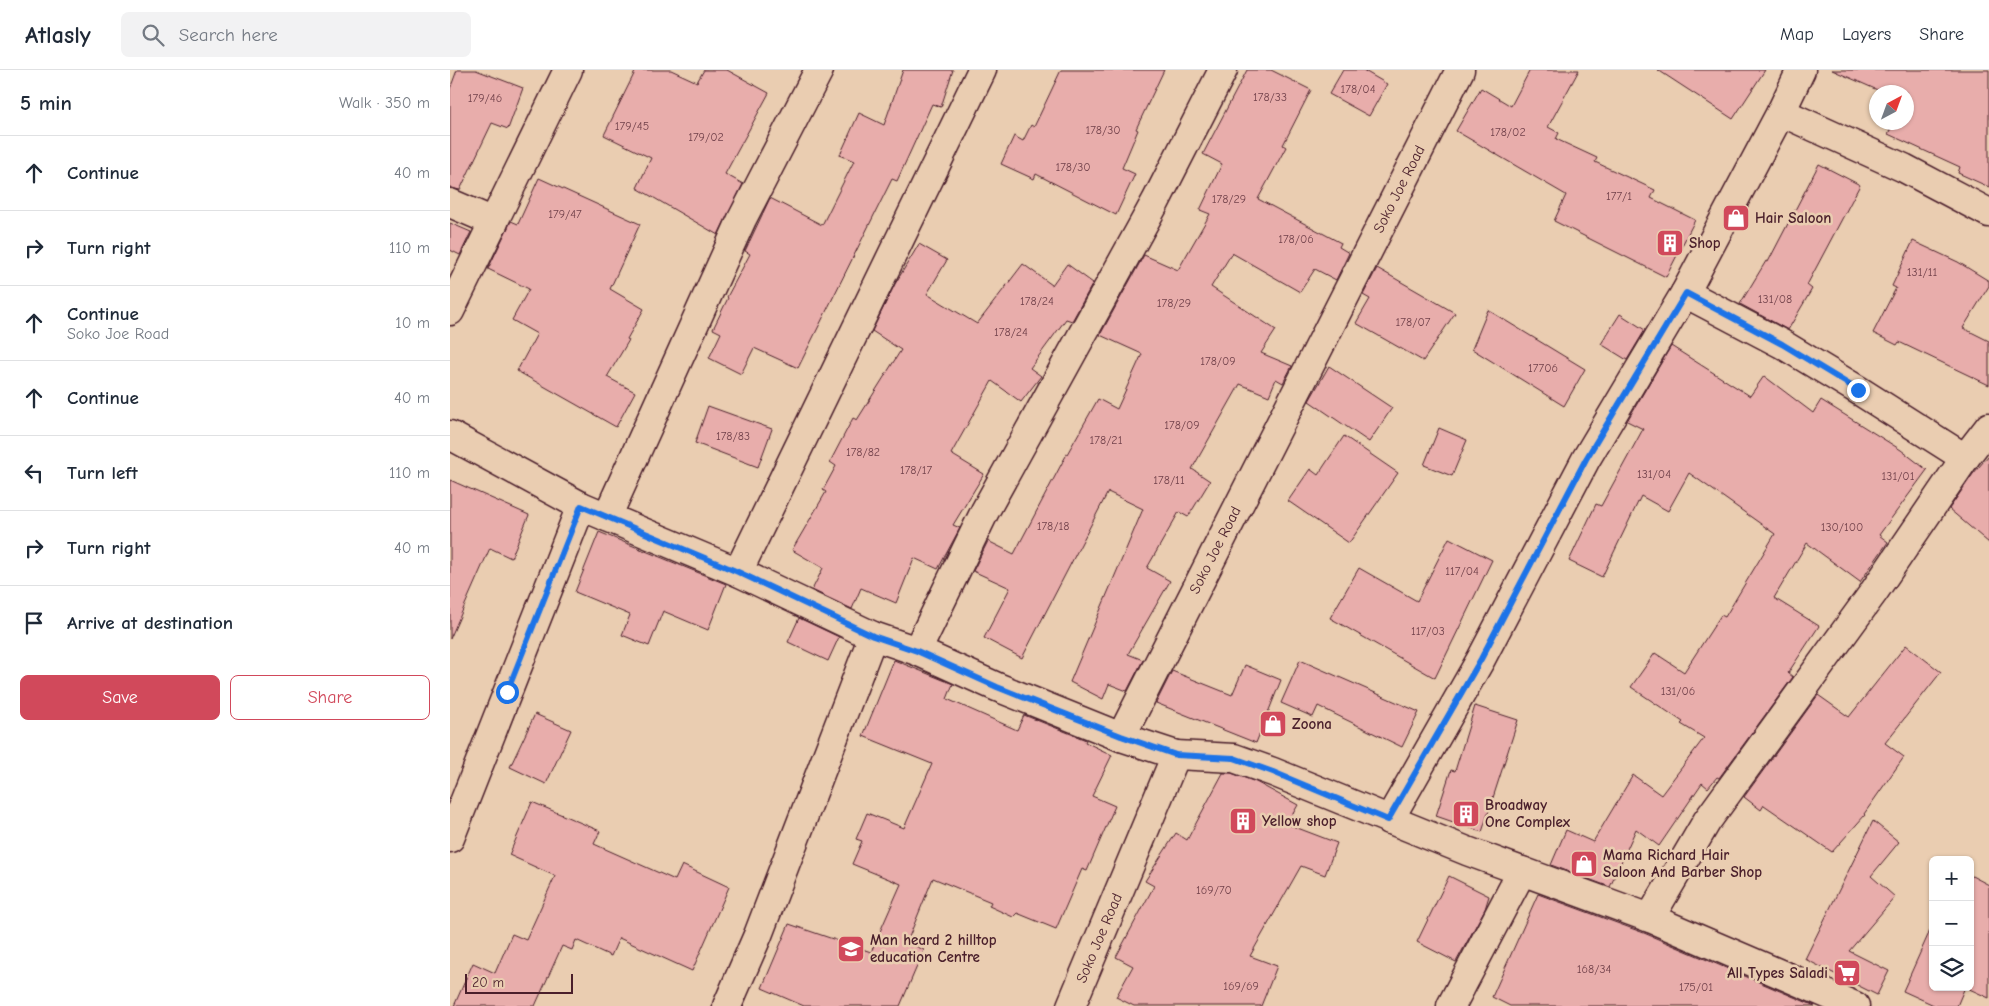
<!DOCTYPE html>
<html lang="en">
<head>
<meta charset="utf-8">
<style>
	body { margin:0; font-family:"Comic Neue",sans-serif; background:#f2f2f3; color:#1f2937 }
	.controls { position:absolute; right:15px; bottom:15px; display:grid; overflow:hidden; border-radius:8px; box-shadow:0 1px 4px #0004 }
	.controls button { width:45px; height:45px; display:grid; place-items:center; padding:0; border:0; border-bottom:1px solid #e0e1e3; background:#fff; color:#1f2937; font:25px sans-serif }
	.compass { position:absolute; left:1419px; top:15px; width:45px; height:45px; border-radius:50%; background:#fff; box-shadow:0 1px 4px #0004; rotate:41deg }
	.scale { position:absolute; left:15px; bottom:12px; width:108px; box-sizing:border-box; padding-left:5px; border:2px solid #4a1f2b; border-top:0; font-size:14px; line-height:18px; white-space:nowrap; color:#4a1f2b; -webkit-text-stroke:4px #eacdb1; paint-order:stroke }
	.stop { position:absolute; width:15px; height:15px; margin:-11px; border:4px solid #1a73e8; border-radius:50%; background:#fff }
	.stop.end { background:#1a73e8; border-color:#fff; box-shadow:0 1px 5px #0008 }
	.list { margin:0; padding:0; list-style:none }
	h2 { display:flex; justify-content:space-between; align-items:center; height:65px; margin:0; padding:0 20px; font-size:21px }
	h2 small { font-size:16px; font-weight:400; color:#747a83 }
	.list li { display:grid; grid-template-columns:32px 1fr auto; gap:15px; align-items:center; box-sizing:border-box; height:75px; padding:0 20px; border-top:1px solid #e0e1e3 }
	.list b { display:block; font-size:19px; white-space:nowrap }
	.list p { margin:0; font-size:16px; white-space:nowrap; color:#747a83 }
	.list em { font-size:16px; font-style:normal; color:#747a83 }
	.actions { display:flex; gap:10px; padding:15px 20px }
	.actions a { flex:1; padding:11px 0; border:1px solid #d1495b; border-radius:8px; text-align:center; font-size:18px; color:#d1495b }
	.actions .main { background:#d1495b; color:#fff }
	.icon { flex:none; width:28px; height:28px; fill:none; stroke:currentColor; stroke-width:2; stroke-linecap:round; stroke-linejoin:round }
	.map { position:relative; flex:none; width:1539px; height:936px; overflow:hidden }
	header { display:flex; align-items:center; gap:30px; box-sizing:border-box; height:70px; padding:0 25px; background:#fff; border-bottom:1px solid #e0e1e3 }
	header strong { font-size:24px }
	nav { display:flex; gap:28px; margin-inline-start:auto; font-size:18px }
	.search { width:350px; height:45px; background:#f2f2f3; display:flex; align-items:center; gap:12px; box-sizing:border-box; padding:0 18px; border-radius:8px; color:#747a83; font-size:19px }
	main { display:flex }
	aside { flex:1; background:#fff }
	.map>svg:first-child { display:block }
	.building { fill:#e8adab; stroke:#4a1f2b }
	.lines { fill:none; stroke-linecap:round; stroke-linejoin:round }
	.minor-casing { stroke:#4a1f2b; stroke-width:31 }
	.minor { stroke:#eacdb1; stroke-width:28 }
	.route { stroke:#1a73e8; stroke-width:6 }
	.labels { text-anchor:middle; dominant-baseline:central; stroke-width:5; stroke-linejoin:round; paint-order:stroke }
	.number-label { font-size:12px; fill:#72424b }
	.street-label { font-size:15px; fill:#4a1f2b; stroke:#eacdb1 }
	.poi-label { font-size:15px; font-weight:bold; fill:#4a1f2b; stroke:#eacdb1; text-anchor:start }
</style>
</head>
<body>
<header>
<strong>Atlasly</strong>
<div class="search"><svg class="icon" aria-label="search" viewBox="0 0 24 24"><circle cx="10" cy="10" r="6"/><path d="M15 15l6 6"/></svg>Search here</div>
<nav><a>Map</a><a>Layers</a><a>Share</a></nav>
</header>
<main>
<aside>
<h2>5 min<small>Walk · 350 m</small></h2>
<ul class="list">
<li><svg class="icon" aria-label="ahead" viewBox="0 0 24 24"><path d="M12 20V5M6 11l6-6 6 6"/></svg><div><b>Continue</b></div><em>40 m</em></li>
<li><svg class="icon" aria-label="right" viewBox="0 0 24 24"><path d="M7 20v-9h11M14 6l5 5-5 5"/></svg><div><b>Turn right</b></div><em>110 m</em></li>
<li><svg class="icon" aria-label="ahead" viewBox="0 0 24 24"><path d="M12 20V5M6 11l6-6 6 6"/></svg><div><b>Continue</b><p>Soko Joe Road</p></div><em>10 m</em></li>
<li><svg class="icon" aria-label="ahead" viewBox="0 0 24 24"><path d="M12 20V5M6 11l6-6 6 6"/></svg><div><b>Continue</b></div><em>40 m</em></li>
<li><svg class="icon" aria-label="left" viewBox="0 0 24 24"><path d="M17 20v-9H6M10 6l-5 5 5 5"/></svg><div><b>Turn left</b></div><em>110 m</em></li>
<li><svg class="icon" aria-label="right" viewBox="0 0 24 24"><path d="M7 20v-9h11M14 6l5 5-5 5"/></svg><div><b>Turn right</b></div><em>40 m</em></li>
<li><svg class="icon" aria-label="arrive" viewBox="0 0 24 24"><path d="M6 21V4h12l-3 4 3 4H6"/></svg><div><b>Arrive at destination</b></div></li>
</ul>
<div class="actions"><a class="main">Save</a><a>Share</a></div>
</aside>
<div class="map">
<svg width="1539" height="936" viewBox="0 0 1539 936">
	<rect width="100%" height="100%" fill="#eacdb1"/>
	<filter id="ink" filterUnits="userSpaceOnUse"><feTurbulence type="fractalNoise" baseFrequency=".02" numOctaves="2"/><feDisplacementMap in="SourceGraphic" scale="10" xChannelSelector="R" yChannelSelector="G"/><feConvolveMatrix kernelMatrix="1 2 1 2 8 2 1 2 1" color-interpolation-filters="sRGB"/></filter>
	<g filter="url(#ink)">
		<!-- building -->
		<g class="building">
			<path d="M7,0h19l47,18 -15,41 -16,-6 -32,67 -10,-2v-99z"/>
			<path d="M186,0h35l26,12 7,-12h23l42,23 -44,81 18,10 -25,51 -81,-47 14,-30 -47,-23z"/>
			<path d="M453,0h50l-12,37 -9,-3 -35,77 -5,-2 -94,189 -44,-20 -13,26 -32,-16 12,-25 -8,-4 15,-31 -1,-1 23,-43 -5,-3 25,-53 52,27 32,-64 -14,-6 19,-42 25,12z"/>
			<path d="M611,0h103l-28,59 2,1 -16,38 13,6 -19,41 -80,-41 -2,5 -33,-15 13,-28 9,5 8,-16 3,2z"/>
			<path d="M797,0h24l40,20 -28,55 3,2 -28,52 83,44 -2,4 10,6 -13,27 -21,-11 -15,23 -68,-39 -21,34 65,43 -15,23 31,13 -9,17 -7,-4 -7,17 -29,-12 -48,85 18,12 -22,36 -9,-5 -32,56 23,13 -42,73 15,6 -16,31 -18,-7 -6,15 -33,-17 73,-173 -35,-17 -86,166 -38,-20 26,-50 -37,-17 15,-30 26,13 48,-91 36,-64 19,10 25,-55 -42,-19 44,-80 34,15 32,-56 -10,-4 22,-46 -19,-10z"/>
			<path d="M893,0h20l24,14 -18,32 -40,-22z"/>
			<path d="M1080,0h49l-31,57 11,6 -3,6 41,19 -2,4 60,28 -4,8 44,22 -29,57 -112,-56 12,-26 -110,-64 25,-43 30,18z"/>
			<path d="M1208,0h107l-32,49z"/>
			<path d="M1382,0h157v117l-31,-14 2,-6 -72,-33 6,-12h12v-30h-24z"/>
			<path d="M1369,94l41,21 -53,100 5,4 -24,41 -48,-26 26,-43 2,1z"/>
			<path d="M89,108l101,46 -30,65 34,20 -17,30 2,1 -22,37 28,15 -19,35 -99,-56 20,-37 -25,-14 17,-31 -41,-20 23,-48 7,3z"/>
			<path d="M0,153l21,9 -11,23 -10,-5z"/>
			<path d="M1463,171l45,21 31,19v5l-26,42 26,13v44l-90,-43 -2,3 -24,-12 23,-45 -4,-2z"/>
			<path d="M469,174l28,16 -20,34 50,30 46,-60 29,21 15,-21 26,19 -21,38 -6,-2 -36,49 11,8 -20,26 -29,-21 -41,73 33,20 -31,51 7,3 -22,41 -24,-11 -18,45 -35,-15 -9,21 -40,-19 11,-22 -31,-18 34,-58 -3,-2 13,-24 -6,-4 23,-44 4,2 44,-70 -29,-19 23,-47z"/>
			<path d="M927,198l78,45 -32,48 -67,-38 14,-24 -7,-4z"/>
			<path d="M1038,240l97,59 -21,37 -92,-57z"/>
			<path d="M1170,244l25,16 -18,30 -26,-16z"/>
			<path d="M1221,276l79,50 14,-20 49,37 8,-13 80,50 26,20 -48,65 9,7 -28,40 -53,-39 -33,55 45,28 -31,47 5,4 -74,101 -2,-1 -9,11 -6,-5 -43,63 -23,-17 -26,58 -59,-22 15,-35 27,12 40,-67 28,20 43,-57 -23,-14 2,-2 -52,-35 24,-34 29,19 37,-57 4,2 50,-83 -86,-61 -21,38 -27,-15 -39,81 -33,-16 27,-57 5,2 42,-77 -16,-8z"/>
			<path d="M879,296l63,42 -23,34 -60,-41z"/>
			<path d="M258,336l64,23 -14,38 -63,-24z"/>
			<path d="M989,358l28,12 -15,36 -28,-11z"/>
			<path d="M894,366l54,37 -49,70 -61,-42 22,-32 8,6z"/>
			<path d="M1539,385v88l-40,-34 24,-35z"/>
			<path d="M0,410l79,35 -18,43 -21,-10 -40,91z"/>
			<path d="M149,462l127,52 -18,46 -45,-19 -14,35 -27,-11 8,-20 -55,-23z"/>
			<path d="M999,468l43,22 -57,118 -105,-60 29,-50 58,33z"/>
			<path d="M349,548l40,19 -11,24 -40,-19z"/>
			<path d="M1456,575l35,27 -56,71 19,14 -40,57 1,1 -33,37 -68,-47 -3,5 -17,-13 74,-102 31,22z"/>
			<path d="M444,590l59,24 -6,15 70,31 7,-15 62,25 -1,2 27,13 -20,41 23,10 -28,65 -5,-2 -26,60 -39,-16 -4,4 -24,-11 2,-4 -58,-24 -26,64 17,8 -24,56h-96l-42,-18 27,-64 82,28 30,-68 -49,-20 10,-23 -6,-2 11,-26 37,15 28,-64 -69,-28z"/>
			<path d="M850,590l119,52 -17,35 -84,-41 -5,11 -32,-14z"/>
			<path d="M795,595l36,15 -25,63 -100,-40 16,-32 60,24z"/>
			<path d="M1025,636l43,14 -36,112 -46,-16 15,-46 4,1z"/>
			<path d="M85,644l36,16 -25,54 -36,-17z"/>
			<path d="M773,703h8l25,9 42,23 -11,19 50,19 -12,32 -24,-9 -51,90 27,10 -16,40h-127l-18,-9 17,-31 -17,-9 38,-71 -9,-5 31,-48 11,7z"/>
			<path d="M82,732l68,29 -6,13 81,36 7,-15 47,22 -37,84 -73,-33 -8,18 -35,-16 -4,10 -10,-4 -27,60h-81l19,-43 22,10 17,-39 14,6 29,-64 -46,-21z"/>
			<path d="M1423,751l26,21 -28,34 24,21 -46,54 40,20 -12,24 -72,-36z"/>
			<path d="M1520,805l19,10v113l-24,-11h5z"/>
			<path d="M999,806l40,20 -4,13 -29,53 -39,-20z"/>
			<path d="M1088,824l106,39 171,73h-305l-18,-9z"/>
			<path d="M1483,854v63h32l-8,19h-21l-33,-15z"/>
		</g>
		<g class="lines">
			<!-- minor casing -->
			<g class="minor-casing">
				<g id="minor">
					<path d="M1331,42l123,56 85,45"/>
					<path d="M0,133l44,19"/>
					<path d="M1235,223l97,51 76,46 107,68"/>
					<path d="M0,241l118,-241"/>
					<path d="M0,365l131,71 157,66 135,64 44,15 80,36 124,50"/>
					<path d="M157,447l135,-298 77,-149"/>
					<path d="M288,502l244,-502"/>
					<path d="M467,581l68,-140 171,-310 67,-131"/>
					<path d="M726,685l58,3 39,14 194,79 183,67 205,88"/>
					<path d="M939,750l92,-161 105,-200 99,-166 96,-181 20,-42"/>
					<path d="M0,768l131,-332"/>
					<path d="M1200,848l57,-97 166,-228 92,-135 24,-31"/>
					<path d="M277,936l31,-71 115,-299"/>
					<path d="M621,936l105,-251 -55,-18 339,-667"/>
					<path d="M1001,936l71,-135"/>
				</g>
			</g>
			<!-- minor -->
			<use href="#minor" class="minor"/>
		</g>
	</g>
	<g class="lines" filter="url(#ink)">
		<!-- route -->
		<path class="route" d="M57,622l74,-186 157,66 135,64 44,15 80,36 124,49 55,19 58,3 39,14 115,48 93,-161 105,-200 100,-166 96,51 76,46"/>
	</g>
	<!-- icons -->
	<defs>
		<g id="shop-square" transform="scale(1.4375)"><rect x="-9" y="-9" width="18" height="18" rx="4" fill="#d1495b" stroke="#eacdb1"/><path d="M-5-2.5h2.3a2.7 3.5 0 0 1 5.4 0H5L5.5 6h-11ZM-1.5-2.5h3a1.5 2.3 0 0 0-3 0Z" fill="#fff"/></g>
		<g id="building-square" transform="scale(1.4375)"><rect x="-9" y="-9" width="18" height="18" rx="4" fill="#d1495b" stroke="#eacdb1"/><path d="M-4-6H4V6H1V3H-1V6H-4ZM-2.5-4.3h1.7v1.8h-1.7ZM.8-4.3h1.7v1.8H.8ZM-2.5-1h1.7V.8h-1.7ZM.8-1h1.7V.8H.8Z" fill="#fff"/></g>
		<g id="school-square" transform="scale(1.4375)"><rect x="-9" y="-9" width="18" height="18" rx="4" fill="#d1495b" stroke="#eacdb1"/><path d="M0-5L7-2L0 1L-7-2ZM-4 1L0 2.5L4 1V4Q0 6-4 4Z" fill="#fff"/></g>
		<g id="supermarket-square" transform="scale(1.4375)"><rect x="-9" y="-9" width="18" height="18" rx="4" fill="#d1495b" stroke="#eacdb1"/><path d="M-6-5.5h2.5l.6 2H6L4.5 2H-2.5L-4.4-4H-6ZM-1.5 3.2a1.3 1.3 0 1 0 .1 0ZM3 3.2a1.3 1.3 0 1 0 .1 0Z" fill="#fff"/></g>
	</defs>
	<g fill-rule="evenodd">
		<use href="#shop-square" x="1286" y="148"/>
		<use href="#building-square" x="1220" y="173"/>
		<use href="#shop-square" x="823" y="654"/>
		<use href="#building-square" x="1016" y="744"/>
		<use href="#building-square" x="793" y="751"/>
		<use href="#shop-square" x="1134" y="794"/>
		<use href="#school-square" x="401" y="879"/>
		<use href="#supermarket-square" x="1397" y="903"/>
	</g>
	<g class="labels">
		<!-- number labels -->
		<g class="number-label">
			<text x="908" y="19">178/04</text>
			<text x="820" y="27">178/33</text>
			<text x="35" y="28">179/46</text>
			<text x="182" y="56">179/45</text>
			<text x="653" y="60">178/30</text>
			<text x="1058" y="62">178/02</text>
			<text x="256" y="67">179/02</text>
			<text x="623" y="97">178/30</text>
			<text x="1169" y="126">177/1</text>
			<text x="779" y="129">178/29</text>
			<text x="115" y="144">179/47</text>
			<text x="846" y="169">178/06</text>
			<text x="1472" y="202">131/11</text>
			<text x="1325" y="229">131/08</text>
			<text x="587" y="231">178/24</text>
			<text x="724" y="233">178/29</text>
			<text x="963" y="252">178/07</text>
			<text x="561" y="262">178/24</text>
			<text x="768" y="291">178/09</text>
			<text x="1093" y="298">17706</text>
			<text x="732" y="355">178/09</text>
			<text x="283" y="366">178/83</text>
			<text x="656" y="370">178/21</text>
			<text x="413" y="382">178/82</text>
			<text x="466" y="400">178/17</text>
			<text x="1204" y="404">131/04</text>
			<text x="1448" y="406">131/01</text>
			<text x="719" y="410">178/11</text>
			<text x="603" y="456">178/18</text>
			<text x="1392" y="457">130/100</text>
			<text x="1012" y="501">117/04</text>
			<text x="978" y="561">117/03</text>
			<text x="1228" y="621">131/06</text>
			<text x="764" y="820">169/70</text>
			<text x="1144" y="899">168/34</text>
			<text x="791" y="916">169/69</text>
			<text x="1246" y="917">175/01</text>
		</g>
		<!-- street labels -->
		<g class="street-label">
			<text transform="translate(949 119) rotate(-63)">Soko Joe Road</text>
			<text transform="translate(765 480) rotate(-63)">Soko Joe Road</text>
			<text transform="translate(649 868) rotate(-67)">Soko Joe Road</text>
		</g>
		<!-- poi labels -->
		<g class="poi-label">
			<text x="1305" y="148">Hair Saloon</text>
			<text x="1239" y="173">Shop</text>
			<text x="842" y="654">Zoona</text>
			<text x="1035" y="735">Broadway<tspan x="1035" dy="17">One Complex</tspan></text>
			<text x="812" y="751">Yellow shop</text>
			<text x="1153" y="785">Mama Richard Hair<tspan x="1153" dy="17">Saloon And Barber Shop</tspan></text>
			<text x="420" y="870">Man heard 2 hilltop<tspan x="420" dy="17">education Centre</tspan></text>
			<text x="1378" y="903" text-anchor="end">All Types Saladi</text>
		</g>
	</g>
</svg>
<div class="controls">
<button>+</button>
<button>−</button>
<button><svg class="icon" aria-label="layers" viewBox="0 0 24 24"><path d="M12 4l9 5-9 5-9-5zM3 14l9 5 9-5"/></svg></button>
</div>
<svg class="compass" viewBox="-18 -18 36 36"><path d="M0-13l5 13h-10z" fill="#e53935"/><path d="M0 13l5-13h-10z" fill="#747a83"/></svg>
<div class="scale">20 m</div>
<div class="stop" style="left:57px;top:622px"></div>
<div class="stop end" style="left:1408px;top:320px"></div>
</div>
</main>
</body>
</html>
